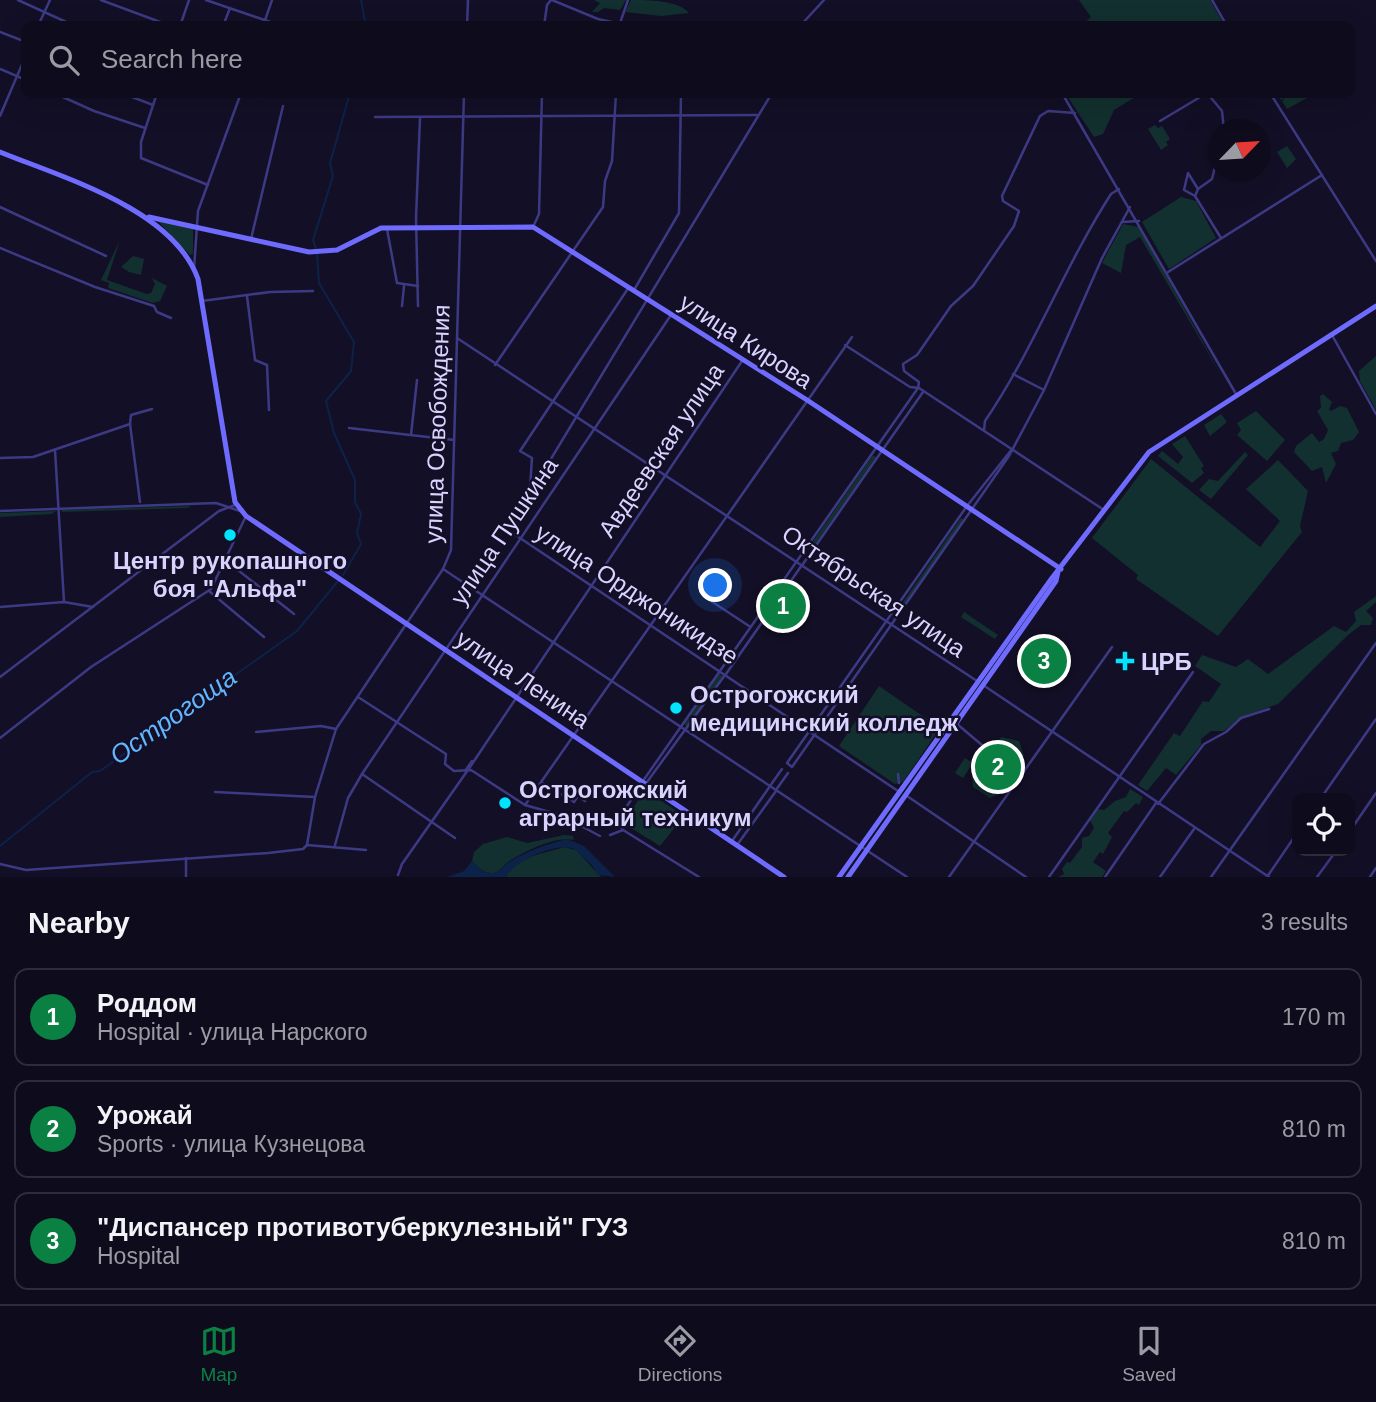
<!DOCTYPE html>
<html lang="en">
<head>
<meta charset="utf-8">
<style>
	body { margin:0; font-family:Arial,sans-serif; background:#171425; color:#f1f3f6 }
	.controls { position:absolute; right:21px; bottom:21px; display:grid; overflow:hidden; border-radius:14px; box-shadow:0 7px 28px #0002 }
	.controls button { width:63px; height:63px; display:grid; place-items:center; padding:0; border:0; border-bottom:2px solid #2e2b3b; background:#0e0b1c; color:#f1f3f6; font:35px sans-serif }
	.compass { position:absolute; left:1208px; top:119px; width:63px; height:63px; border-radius:50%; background:#0e0b1c; box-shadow:0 7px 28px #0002; rotate:65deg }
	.you { position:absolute; left:716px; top:586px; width:24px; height:24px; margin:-18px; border:5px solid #fff; border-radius:50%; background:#1a73e8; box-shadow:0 0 0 10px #1a73e833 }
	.badge { display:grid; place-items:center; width:46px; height:46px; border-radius:50%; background:#0b8043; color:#fff; font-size:23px; font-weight:700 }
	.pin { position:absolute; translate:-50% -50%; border:4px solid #fff; box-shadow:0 2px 7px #0006 }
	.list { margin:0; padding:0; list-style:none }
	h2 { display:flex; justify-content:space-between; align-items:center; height:91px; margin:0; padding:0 28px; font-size:30px }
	h2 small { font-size:23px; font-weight:400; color:#9b9ba3 }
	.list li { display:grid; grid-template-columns:46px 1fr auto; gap:21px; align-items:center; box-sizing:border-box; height:98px; margin:0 14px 14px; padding:0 14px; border:2px solid #2e2b3b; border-radius:14px }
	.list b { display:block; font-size:26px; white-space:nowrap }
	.list p { margin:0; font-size:23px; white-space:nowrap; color:#9b9ba3 }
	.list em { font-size:23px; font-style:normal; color:#9b9ba3 }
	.icon { flex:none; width:38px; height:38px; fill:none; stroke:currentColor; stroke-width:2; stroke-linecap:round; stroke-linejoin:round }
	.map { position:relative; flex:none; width:1376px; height:877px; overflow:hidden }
	.search { position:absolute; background:#0e0b1c; box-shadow:0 7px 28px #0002; left:21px; right:21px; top:21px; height:77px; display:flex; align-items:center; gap:18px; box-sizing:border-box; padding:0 24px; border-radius:14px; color:#9b9ba3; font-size:26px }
	.sheet { height:427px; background:#0e0b1c }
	nav { display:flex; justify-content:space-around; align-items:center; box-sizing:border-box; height:98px; border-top:2px solid #2e2b3b; background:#0e0b1c; font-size:19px; color:#9b9ba3 }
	nav a { display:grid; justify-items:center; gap:4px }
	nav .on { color:#0b8043 }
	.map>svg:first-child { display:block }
	.green { fill:#12302f }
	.water { fill:#0c2248 }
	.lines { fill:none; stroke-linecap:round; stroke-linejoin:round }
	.stream { stroke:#0c2248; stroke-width:2 }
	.pedestrian { stroke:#3d3a85; stroke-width:2.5 }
	.minor { stroke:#3d3a85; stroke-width:2.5 }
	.secondary { stroke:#6f6bff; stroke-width:5 }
	.poi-dot { fill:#00e5ff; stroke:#130f26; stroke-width:2.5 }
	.labels { text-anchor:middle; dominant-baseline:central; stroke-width:5; stroke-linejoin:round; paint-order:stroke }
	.street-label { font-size:24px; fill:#d9d4ff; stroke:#130f26 }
	.poi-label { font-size:24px; font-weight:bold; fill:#d9d4ff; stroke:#130f26; text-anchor:start }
	.water-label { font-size:26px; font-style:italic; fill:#62b6ff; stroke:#130f26 }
</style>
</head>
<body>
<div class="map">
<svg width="1376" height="877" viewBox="0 0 1376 877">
	<rect width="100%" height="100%" fill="#130f26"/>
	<!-- green -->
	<g class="green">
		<path d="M594,0h32l-6,10 -16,-2 -6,4h-6l8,-9z"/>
		<path d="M631,0c17,0 47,0 58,13l-28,3 -36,-4z"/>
		<path d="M1079,0h131l15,26h-144l10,-9z"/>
		<path d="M1069,93h73l-28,17 -11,24 -9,3 -25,-38z"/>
		<path d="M1281,93h35l-29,16 -5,-8 3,-3 -4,2 -3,-5z"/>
		<path d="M1155,125l3,3 4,-2 8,13 -4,3 2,3 -7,5 -13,-21z"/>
		<path d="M1287,146l9,13 -9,9 -10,-16z"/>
		<path d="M1181,197l15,4 20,37 -47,31 -27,-47z"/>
		<path d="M157,220l36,9v25l-3,1z"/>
		<path d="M1123,224l16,3 85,153 -84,-143 -14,8 -5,28 -19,-10z"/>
		<path d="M120,240l-13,40 40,14 4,-1 4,-9 -3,-6 15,8 -7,15 -7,2 -45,-15 1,-5 -8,-3z"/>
		<path d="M133,256l11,3 -3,16 -12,-3 -8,-5z"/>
		<path d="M1376,356v54l-16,-29 -1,-10z"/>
		<path d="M1323,394l9,8 -3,7 2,2 9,-5 7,2 12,24 -6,8 -12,3 -3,8 -7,2 5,11 -10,19 -4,-16 -10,4 -18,-19 2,-6 16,-13 7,9 5,-3 4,-9 -11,-19 4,-3 -1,-12z"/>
		<path d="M1256,411l29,29 -18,21 -30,-26 4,-5 -4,-7z"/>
		<path d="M1221,414l6,8 -17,14 -6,-11z"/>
		<path d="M1185,436l19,30 -3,2 3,5 -12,10 -34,-27 4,-5 16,13 5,-7 -11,-13z"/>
		<path d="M1245,452l3,3 -37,44 -12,-9 10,-11 9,2z"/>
		<path d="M873,455l3,2 -62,89 -3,-2z"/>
		<path d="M1151,459l109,88 20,-26 -34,-32 32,-29 30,31 -8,35 2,6 -84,104 -82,-57 2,-4 -46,-37z"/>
		<path d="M191,506l-4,2 -125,4v-2z"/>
		<path d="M56,511l-4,3 -52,3v-4z"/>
		<path d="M961,518l3,2 -70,99 -2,-1z"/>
		<path d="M1376,596v6l-10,9 7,7 -2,7h-10l-13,10 -70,69 -37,13 -17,14h-13l-10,8v6l-25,30 -10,-7 -19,23 -9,-6 36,-52 6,3 23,-35 6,1 12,-18 -26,-18 7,-11 34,12 12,-8 20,15 66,-48 12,6 10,-11 -2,-9z"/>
		<path d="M964,612l34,23 -3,4 -34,-22z"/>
		<path d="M719,674l4,2 -35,51 -4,-3z"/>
		<path d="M879,686l61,42 -37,54 -8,2 -56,-38z"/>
		<path d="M1001,737l18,4 5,15 -26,39 -8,3 -17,-11 -1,-10z"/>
		<path d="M965,758l8,5 -10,15 -8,-5z"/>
		<path d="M1130,789l13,8 -4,8 -3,-2 -9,9 -3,-1 -16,22 4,4 -9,17 -3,-2 -7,10 13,9 -4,6h-44l6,-3 -2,-5 5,-7 3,1 12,-16v-9l7,-2 5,-8 -4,-8 7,-11 7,1 11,-9 11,-4z"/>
		<path d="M645,790l42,28 -8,4 -19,24 -37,-23z"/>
		<path d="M564,835l9,1 1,4c-20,-4 -50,12 -66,22 -7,5 -8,12 -18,11 -8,-1 -13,-7 -18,-12l2,-9 9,-8 24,-7 20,6z"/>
		<path d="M564,847l12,3 25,27h-95c9,-21 38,-23 58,-30z"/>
	</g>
	<!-- water -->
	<path class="water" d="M567,839l17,7 31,31 -18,-2c-2,-9 -7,-11 -13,-17 -5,-4 -7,-9 -13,-10 -18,-5 -59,15 -65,29h-59l17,-6 8,-10c5,5 11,12 19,12 9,1 11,-7 18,-11 18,-11 38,-18 58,-23z"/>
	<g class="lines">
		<!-- stream -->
		<g class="stream">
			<path d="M361,0l5,26"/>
			<path d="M316,249l-3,-9 20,-64 -3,-13 20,-70"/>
			<path d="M317,254l2,29 35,59 -3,29 -25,30 8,32 21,47v22l6,12 -4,19 4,11 -18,31"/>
			<path d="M0,846l92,-74 8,-1 197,-140 41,-50"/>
		</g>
		<!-- pedestrian -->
		<g class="pedestrian">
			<path d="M726,674l76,-109"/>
			<path d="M957,724l32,27"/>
			<path d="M898,774l1,9"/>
			<path d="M732,841l38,-55"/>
			<path d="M737,845l39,-54"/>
		</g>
		<!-- minor -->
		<g class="minor">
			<path d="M18,0l57,26"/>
			<path d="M101,0l70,26"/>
			<path d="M206,0l76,26"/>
			<path d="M552,0l46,19 32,7"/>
			<path d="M1212,0l15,26"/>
			<path d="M38,26l12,-26"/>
			<path d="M180,26l9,-26"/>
			<path d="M223,26l7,-18"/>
			<path d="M263,26l9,-26"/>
			<path d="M467,26l1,-26"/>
			<path d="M544,26l3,-21 4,-5"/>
			<path d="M619,26l9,-26"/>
			<path d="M800,26l24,-26"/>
			<path d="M0,32l26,10"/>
			<path d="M0,69l26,11"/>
			<path d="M54,93l40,18 51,17"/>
			<path d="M133,93l-1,4 21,8"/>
			<path d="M157,93l-16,49v16l67,27"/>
			<path d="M245,93l13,4"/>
			<path d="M772,93l-264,437 390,261"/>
			<path d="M1062,93l174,301"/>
			<path d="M1270,93l106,168"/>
			<path d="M0,116l26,-61"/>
			<path d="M375,117l382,-2"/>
			<path d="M1160,121l47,-28 15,18 2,19"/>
			<path d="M1198,189l14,-10 6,-24"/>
			<path d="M1195,196l-11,-6 4,-17 10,16 -3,7 26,42"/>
			<path d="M0,207l106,49"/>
			<path d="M1122,222l17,-1"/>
			<path d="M533,227l6,-13 3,-121"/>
			<path d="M387,229l10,54 21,3"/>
			<path d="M251,239l32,-133"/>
			<path d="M0,248l95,39 59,19 3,6 14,6"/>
			<path d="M194,269l4,-58 43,-118"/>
			<path d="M1168,272l154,-97"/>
			<path d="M634,290l45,-77 2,-120"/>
			<path d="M247,296l8,64 12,5 2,45"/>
			<path d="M202,301l68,-9 43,-1"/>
			<path d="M402,306l2,-20"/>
			<path d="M418,306l-2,-88 4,-100"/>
			<path d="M1332,335l44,79"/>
			<path d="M457,338l520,343"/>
			<path d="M845,345l65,42 9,1 185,122"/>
			<path d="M495,365l108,-158 2,-26 7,-20 4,-68"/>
			<path d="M1013,374l31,16"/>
			<path d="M130,424l1,-9 21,-6"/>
			<path d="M349,428l105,12"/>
			<path d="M984,430l1,-9c49,-72 79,-154 126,-227l8,-5"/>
			<path d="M411,435l6,-55"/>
			<path d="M1012,449l-45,57 -180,257 5,4 217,-311 35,-66 58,-132 28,-51"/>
			<path d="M55,450l9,152"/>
			<path d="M0,458l33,-1 97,-33 10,78"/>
			<path d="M530,488l2,-30 -12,-7 109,-164"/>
			<path d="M0,511l216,-8 24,8"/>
			<path d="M225,560l69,54"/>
			<path d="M803,564l120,-172"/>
			<path d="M443,569l464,308"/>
			<path d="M209,591l55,46"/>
			<path d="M708,599l41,27"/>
			<path d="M0,607l64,-5 29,5"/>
			<path d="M0,677l219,-166 16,-6"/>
			<path d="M983,685l286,192"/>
			<path d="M358,697l88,57 -1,10 9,7 17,-1 54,35 35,10 40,21"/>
			<path d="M256,732l65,-6 15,3"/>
			<path d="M0,738l91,-71 120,-78 35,-73"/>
			<path d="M465,771l7,-10"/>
			<path d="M362,774l93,64"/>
			<path d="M647,782l78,-107"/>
			<path d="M542,783l32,19 4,-6 7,5"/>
			<path d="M770,786l12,-17"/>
			<path d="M776,790l12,-17"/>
			<path d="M215,792l100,5"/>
			<path d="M907,796l119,81"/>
			<path d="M1321,798l55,-79"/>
			<path d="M1158,804l46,-60 22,-12 15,-14 28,-9"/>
			<path d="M525,805l327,-468"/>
			<path d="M623,830l-5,-6 2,-7 25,-39 273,-390 1,-6 -15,-11 -1,-7 14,-9 34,-49 22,-20 41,-60 5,-15 -16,-10 -1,-5 38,-80 8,-5 27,2"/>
			<path d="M1350,831l26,-38"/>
			<path d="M610,835l13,-5 76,47"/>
			<path d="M307,845l8,-48 21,-68 107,-160 8,-19 13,-457"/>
			<path d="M335,845l13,-47 14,-24 309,-459"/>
			<path d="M186,858v19"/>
			<path d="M0,864l26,6 242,-17 35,-4 4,-4 59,5"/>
			<path d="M398,875l4,-11 68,-97 272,-406"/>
			<path d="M949,877l163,-230"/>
			<path d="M1049,877l144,-205"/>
			<path d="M1105,877l51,-74"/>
			<path d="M1160,877l34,-48"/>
			<path d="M1211,877l165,-234"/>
			<path d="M1267,877l30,-44"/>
			<path d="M1317,877l19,-26"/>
			<path d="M1370,877l6,-9"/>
		</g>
		<!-- secondary -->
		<g class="secondary">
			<path d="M0,152c64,26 173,57 198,127l37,223 11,14 538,361"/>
			<path d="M149,217l160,35 28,-2 44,-22 152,-1 274,173 254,169"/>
			<path d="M839,877l213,-299 97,-126 227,-146"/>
			<path d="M848,877l208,-296 2,-9"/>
		</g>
	</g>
	<!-- markers -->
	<g class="poi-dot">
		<circle cx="230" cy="535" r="7"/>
		<path d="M1121.5 650.5h7v7h7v7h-7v7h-7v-7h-7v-7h7z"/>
		<circle cx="676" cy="708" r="7"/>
		<circle cx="505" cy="803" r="7"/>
	</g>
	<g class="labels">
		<!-- street labels -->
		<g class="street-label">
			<text transform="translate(746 341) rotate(33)">улица Кирова</text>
			<text transform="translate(437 424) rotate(-88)">улица Освобождения</text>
			<text transform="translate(661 450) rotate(-56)">Авдеевская улица</text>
			<text transform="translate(504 531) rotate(-56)">улица Пушкина</text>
			<text transform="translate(874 591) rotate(34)">Октябрьская улица</text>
			<text transform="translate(637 594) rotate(33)">улица Орджоникидзе</text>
			<text transform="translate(523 679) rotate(34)">улица Ленина</text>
		</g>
		<!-- poi labels -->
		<g class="poi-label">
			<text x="230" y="560" text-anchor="middle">Центр рукопашного<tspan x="230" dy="28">боя "Альфа"</tspan></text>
			<text x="1141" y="661">ЦРБ</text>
			<text x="690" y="694">Острогожский<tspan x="690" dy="28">медицинский колледж</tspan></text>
			<text x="519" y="789">Острогожский<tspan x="519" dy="28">аграрный техникум</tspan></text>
		</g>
		<!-- water labels -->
		<g class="water-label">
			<text transform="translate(173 716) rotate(-35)">Острогоща</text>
		</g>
	</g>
</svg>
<div class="controls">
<button><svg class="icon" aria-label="locate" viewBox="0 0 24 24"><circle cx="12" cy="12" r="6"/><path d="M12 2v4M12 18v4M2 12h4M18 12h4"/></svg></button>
</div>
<svg class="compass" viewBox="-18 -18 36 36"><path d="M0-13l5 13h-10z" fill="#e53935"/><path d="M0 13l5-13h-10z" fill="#9b9ba3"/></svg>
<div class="you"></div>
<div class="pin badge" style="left:783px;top:606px">1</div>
<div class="pin badge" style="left:998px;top:767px">2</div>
<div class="pin badge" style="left:1044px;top:661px">3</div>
<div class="search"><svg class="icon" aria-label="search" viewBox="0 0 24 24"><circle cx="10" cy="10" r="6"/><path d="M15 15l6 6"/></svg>Search here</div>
</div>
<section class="sheet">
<h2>Nearby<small>3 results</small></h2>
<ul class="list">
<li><span class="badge">1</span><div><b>Роддом</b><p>Hospital · улица Нарского</p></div><em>170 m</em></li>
<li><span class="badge">2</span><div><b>Урожай</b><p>Sports · улица Кузнецова</p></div><em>810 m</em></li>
<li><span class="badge">3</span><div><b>&quot;Диспансер противотуберкулезный&quot; ГУЗ</b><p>Hospital</p></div><em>810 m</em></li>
</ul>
</section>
<nav>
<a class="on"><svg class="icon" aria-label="map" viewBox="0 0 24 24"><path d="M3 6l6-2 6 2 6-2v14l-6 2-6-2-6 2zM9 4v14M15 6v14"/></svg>Map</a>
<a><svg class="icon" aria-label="directions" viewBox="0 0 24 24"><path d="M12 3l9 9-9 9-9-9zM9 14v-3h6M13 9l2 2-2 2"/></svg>Directions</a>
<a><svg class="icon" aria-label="saved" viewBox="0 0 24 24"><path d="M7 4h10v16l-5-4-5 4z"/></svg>Saved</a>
</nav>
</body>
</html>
